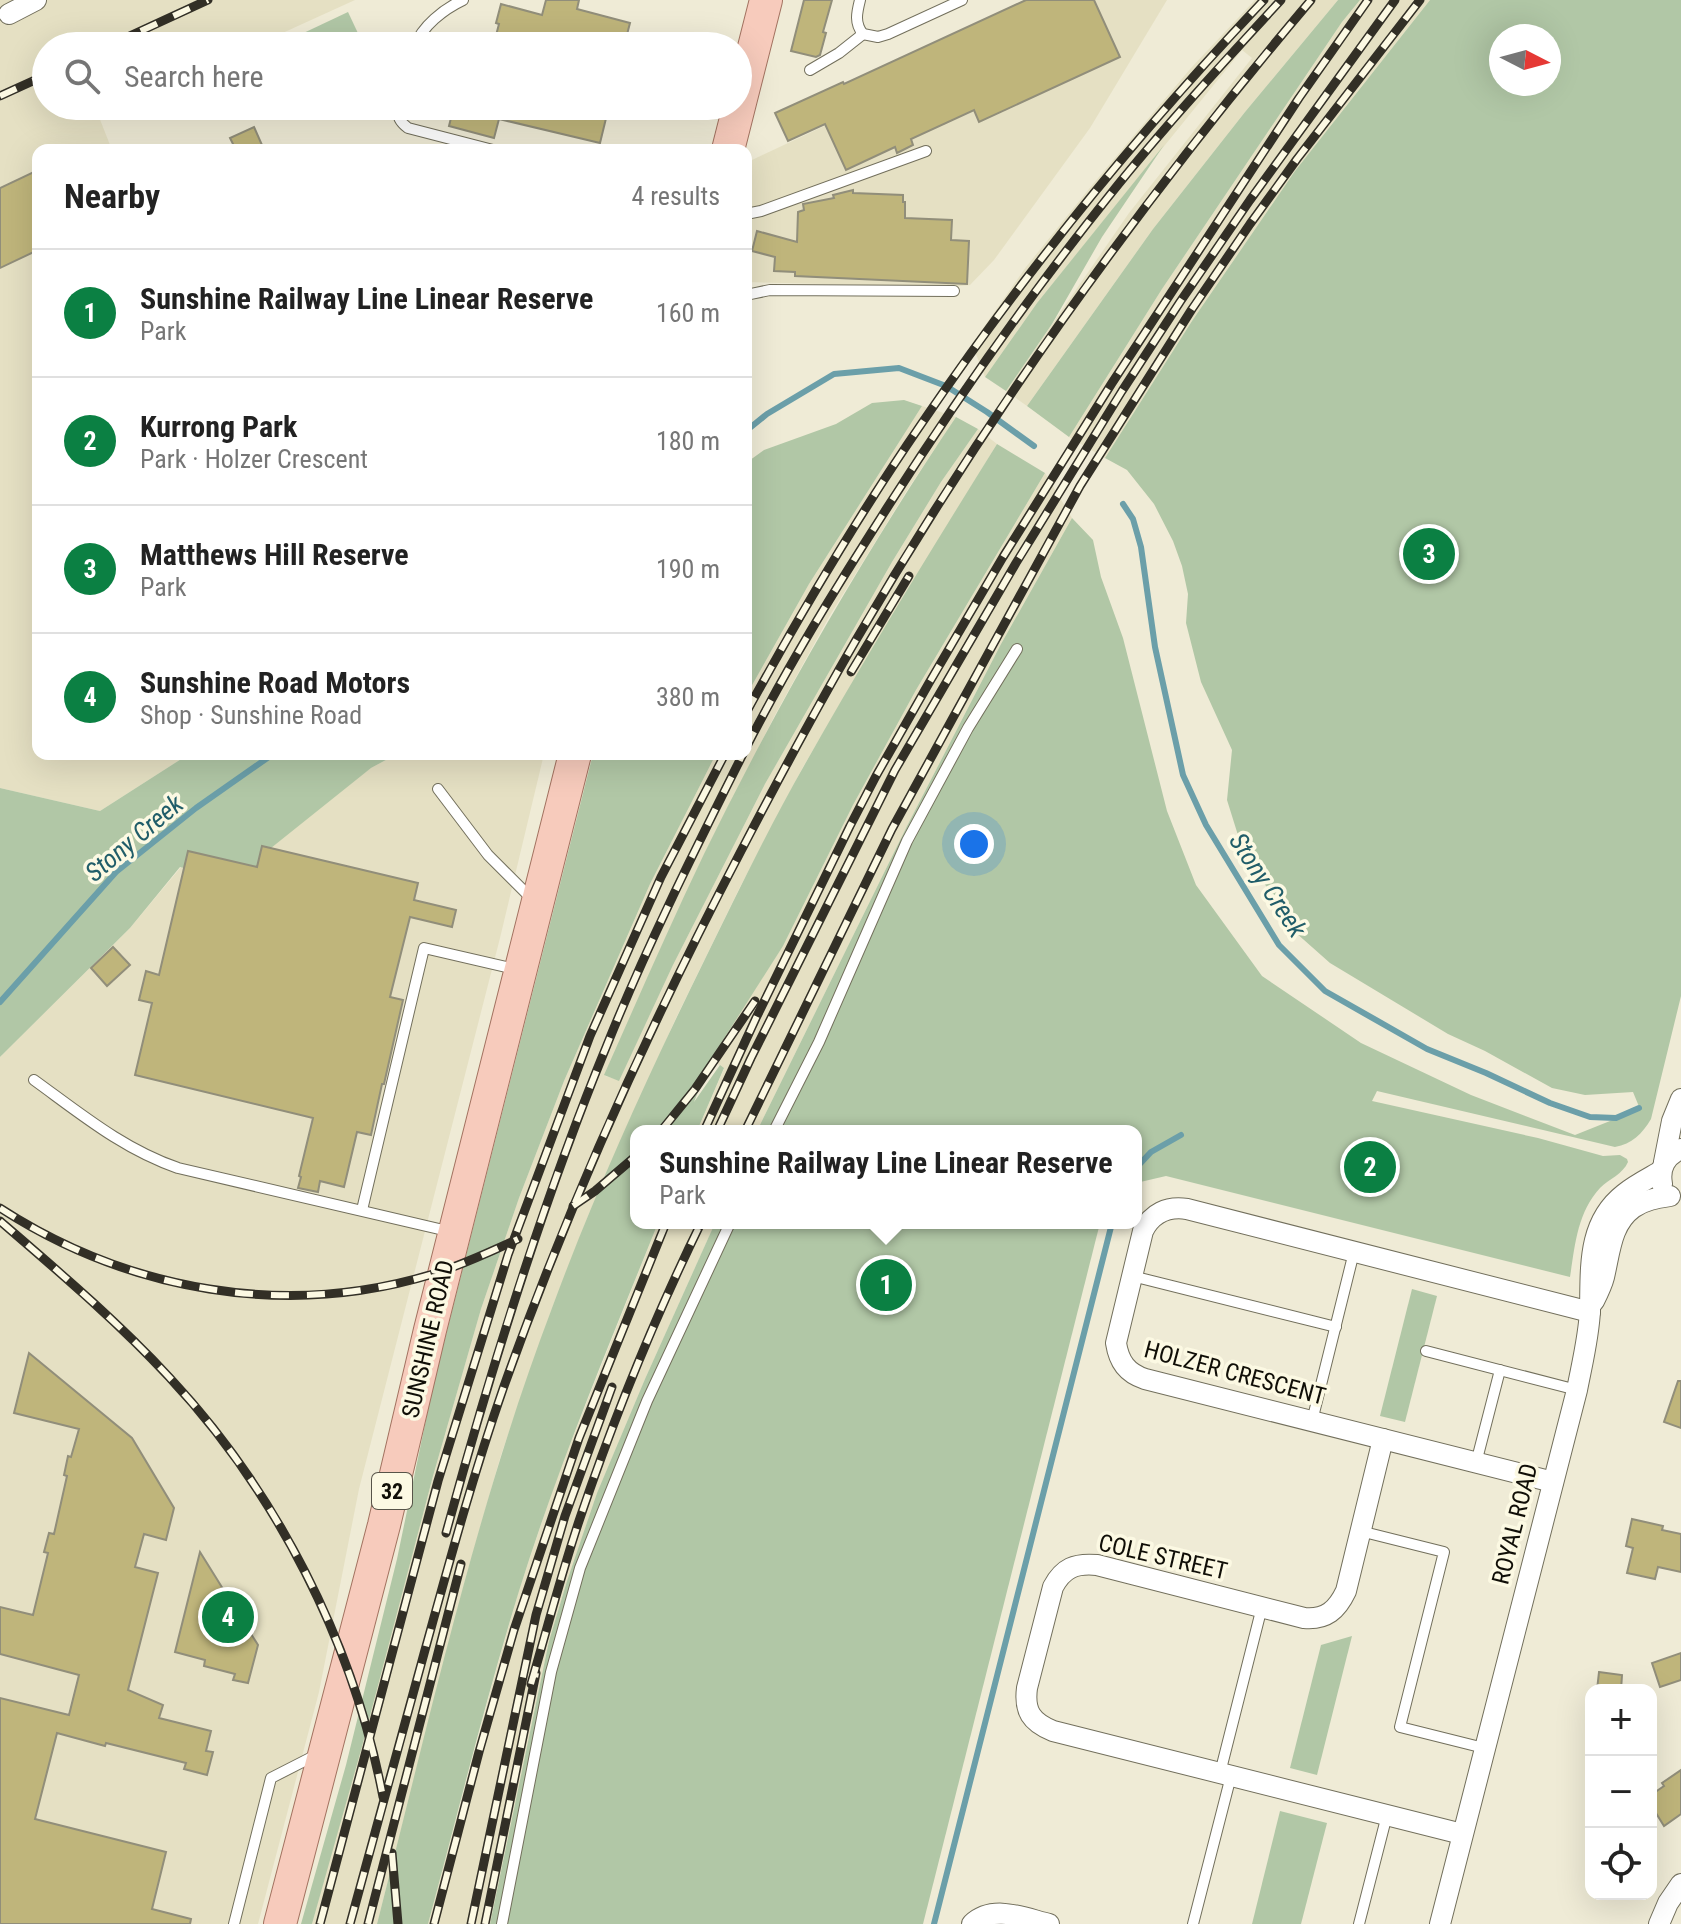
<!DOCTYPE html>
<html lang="en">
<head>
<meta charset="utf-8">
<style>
	body { margin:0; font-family:"Roboto Condensed",sans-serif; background:#f2f2f2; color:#222 }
	.controls { position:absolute; right:24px; bottom:24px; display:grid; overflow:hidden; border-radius:16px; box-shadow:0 8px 32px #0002 }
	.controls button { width:72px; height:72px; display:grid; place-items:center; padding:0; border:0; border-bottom:2px solid #e0e0e0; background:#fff; color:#222; font:40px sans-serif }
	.compass { position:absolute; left:1489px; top:24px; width:72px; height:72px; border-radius:50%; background:#fff; box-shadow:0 8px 32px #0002; rotate:96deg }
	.you { position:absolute; left:974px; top:844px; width:28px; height:28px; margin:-20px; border:6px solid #fff; border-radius:50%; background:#1a73e8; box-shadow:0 0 0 12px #1a73e833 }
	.badge { display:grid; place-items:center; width:52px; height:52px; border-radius:50%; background:#0b8043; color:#fff; font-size:26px; font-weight:700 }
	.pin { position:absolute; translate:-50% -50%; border:4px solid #fff; box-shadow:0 2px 8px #0006 }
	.popup { position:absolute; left:630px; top:1125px; width:512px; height:104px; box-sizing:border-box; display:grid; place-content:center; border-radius:16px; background:#fff; filter:drop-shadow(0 2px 6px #0005); font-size:26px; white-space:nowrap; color:#767676 }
	.popup b { font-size:30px; color:#222 }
	.popup::after { content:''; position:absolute; left:50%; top:100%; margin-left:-16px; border:16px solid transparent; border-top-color:#fff }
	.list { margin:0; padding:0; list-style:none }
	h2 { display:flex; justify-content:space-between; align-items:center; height:104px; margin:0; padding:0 32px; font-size:34px }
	h2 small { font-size:26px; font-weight:400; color:#767676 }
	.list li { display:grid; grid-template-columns:52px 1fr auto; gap:24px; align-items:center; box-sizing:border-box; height:128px; padding:0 32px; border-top:2px solid #e0e0e0 }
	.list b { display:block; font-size:30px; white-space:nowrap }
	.list p { margin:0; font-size:26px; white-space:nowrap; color:#767676 }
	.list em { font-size:26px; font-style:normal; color:#767676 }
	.icon { flex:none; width:44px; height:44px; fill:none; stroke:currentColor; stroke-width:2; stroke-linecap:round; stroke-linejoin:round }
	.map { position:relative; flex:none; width:1681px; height:1924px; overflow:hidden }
	.search { position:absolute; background:#fff; box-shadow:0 8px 32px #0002; left:32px; top:32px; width:720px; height:88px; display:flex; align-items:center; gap:20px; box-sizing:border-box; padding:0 28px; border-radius:44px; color:#767676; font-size:30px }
	.panel { position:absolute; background:#fff; box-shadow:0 8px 32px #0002; left:32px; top:144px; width:720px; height:616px; border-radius:16px }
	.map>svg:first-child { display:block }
	.built { fill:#e5e0c3 }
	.green { fill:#b1c7a6; fill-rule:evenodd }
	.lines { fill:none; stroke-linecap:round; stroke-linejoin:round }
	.stream { stroke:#6b9fa9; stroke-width:6 }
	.building { fill:#bfb57b; stroke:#918e7a; stroke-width:2 }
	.service-casing { stroke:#726f5c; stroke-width:12 }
	.minor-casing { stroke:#726f5c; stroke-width:22 }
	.primary-casing { stroke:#a27260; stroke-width:34 }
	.service { stroke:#fff; stroke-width:10 }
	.minor { stroke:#fff; stroke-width:20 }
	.primary { stroke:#f7cbbc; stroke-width:32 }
	.rail-casing { stroke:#322f26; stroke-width:9 }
	.rail { stroke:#fcf9e3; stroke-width:6; stroke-dasharray:18; stroke-linecap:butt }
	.labels { text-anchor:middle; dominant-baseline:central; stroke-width:7; stroke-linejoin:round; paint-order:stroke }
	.shield { fill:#fcf9e3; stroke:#575449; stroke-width:2 }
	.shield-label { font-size:22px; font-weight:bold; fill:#100e07 }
	.street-label { font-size:24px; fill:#100e07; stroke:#fcf9e3 }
	.water-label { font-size:26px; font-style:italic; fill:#205d69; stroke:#fcf9e3 }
</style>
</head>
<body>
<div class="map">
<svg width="1681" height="1924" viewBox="0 0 1681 1924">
	<rect width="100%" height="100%" fill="#efebd6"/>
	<!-- built -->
	<g class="built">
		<path d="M0,0h355l-101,46h-208v60h76l-23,11 13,33h-74v604h151l-89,57 -100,-23z"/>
		<path d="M1093,0h74l-77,128 -96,132 -24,25 -19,2 -205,-5v-99l6,-23z"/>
		<path d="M1255,0h83l-93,112 -92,117 -126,177 -21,-15 123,-178 123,-155 -10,-8 -205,253 -52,74 -13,-33 54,-77 67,-83 98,-116z"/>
		<path d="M1360,0h70l-135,171 -103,150 -87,137 -36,-21 93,-148 180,-267z"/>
		<path d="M922,406l34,11 -50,75 -77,125 -54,98 -70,138 -41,88 -59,135 14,4 54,-115 92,-181 127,-222 49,-80 37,-53 19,15 -117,192 -77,131 -64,122 -63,129 -86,193 -39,100 -50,144 -35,122 -89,347h-65l121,-448 48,-167 38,-111 45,-117 86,-197 66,-130h30v-58l63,-112z"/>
		<path d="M1045,473l27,45 -71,126 -94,182 -150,305h-60l27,-62 -14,-11 73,-112 70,-141 63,-115z"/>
		<path d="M397,754h147l-44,184 -141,551 -40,203 -61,232h-258v-867l130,-129 51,-61 7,-16 74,-5 109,-78z"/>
		<path d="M658,1223h57l-70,156 -48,114 -30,88 -18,60 -59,283h-62l67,-250 24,-84 38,-113z"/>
	</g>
	<!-- green -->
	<g class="green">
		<path d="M1338,0h22l-18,22 -180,267 -93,148 -42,-31 126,-177 92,-117z"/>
		<path d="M1430,0h251v996l-30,123c-9,15 -19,25 -36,28l-238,-56 -5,10 166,37 65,18 17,-1 7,4 1,3c-5,12 -19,17 -28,26 -23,25 -25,58 -30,89l-404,-101 -30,7v-52h-379l150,-305 94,-182 71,-126 21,22 8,37 22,61 44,173 29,74 66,91 99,67 110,52 104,40 65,-26 -7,-17 -48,3 -33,-7 -67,-37 -37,-17 -118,-71 -35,-31 -53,-84 -15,-48 5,-50 -31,-68 -15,-59 2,-29 -6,-28 -9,-25 -19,-37 -27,-34 -22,-12 87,-137 103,-150zM1501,36h48v48h-48z"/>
		<path d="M348,12l16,34h-88z"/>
		<path d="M199,106h49c-21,11 -29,19 -49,2z"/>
		<path d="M1164,145l-62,92 -50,87 -46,67 -21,-14 52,-74z"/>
		<path d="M904,400l18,6 -113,178 -63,112v-233l18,-13 72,-26 36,-21z"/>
		<path d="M956,417l22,12 -37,53 -49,80 -127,222 -92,181 -54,116 -15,-6c33,-74 65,-148 100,-221 74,-151 158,-297 252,-437z"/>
		<path d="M997,444l48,29 -129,217 -63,115 -70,141 -72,113 -17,43 26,-37 4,3 -27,63h-61v92h22c-49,122 -100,243 -139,368 -34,110 -61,222 -91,333h-51c53,-206 99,-416 175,-616 44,-119 97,-235 153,-349 32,-65 64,-132 100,-195 61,-108 126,-214 192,-320z"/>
		<path d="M189,754h208l-26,14 -100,80 -9,-2 -5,21 -68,-16 -5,17 -4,-1 -50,61 -130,129v-269l100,23z"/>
		<path d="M593,754h123l-66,130 -86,197 -45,117 -38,111 -48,167 -72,274 -49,174h-11l45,-159 51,-206 36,-173z"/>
		<path d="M715,1223h385l-177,701h-433l59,-283 18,-60 30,-88 48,-114z"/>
		<path d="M1412,1289l25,7 -32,126 -25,-6z"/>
		<path d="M1352,1636l-35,139 -27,-7 31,-123z"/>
		<path d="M1280,1811l47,12 -26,101h-49z"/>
	</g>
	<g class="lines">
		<!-- stream -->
		<g class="stream">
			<path d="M746,431l21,-17 67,-40 65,-6 47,18 41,26 47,34"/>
			<path d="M1123,504l10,15 8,28 14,100 28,128 23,50 73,120 46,46 102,58 59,24 64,30 40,14 26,1 23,-10"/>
			<path d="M0,1002l116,-130 80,-64 77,-54"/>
			<path d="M1136,1168l15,-16 30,-17"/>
			<path d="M934,1924l178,-701"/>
		</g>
	</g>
	<!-- building -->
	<g class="building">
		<path d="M546,0h33l-2,9 53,14 -6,23h-129l1,-2 -2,-1 5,-19 -3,-1 5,-19 41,11z"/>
		<path d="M804,0h28l-9,32 3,1 -6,22 -4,2 -25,-6z"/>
		<path d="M1026,0h68l26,57 -141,65 -5,-12 -63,29 2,6 -16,8 -2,-6 -49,23 -21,-46 -37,17 -13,-28 68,-31 1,2z"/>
		<path d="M454,106h155l-9,37 -101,-24 -5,19 -45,-12z"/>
		<path d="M254,127l8,18 -9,5h-17l-6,-12z"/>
		<path d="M38,170v80l-38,18v-80z"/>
		<path d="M853,190v3l50,2v7h2v16l47,2 -1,20 18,1 -2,43 -172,-8v-4l-21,-1 1,-14 -23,-6 5,-20 40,11 1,-30 6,-2 -1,-6 31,-6 -1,-3z"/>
		<path d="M262,846l156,37 -4,17 42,10 -4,17 -42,-10 -20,80 13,3 -19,84h-2l-11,51 -14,-3 -13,55 -24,-6 -2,11 -20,-4 3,-11 -2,-1 14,-58 -178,-43 17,-72 -13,-3 7,-29 13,4 29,-124 69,16z"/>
		<path d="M113,947l17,18 -23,21 -16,-18z"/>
		<path d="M29,1353l103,85 42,70 -8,32 -22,-6 -9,33 23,6 -30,117 35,15 -4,13 52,13 -5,20 7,1 -6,23 -23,-6 2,-6 -80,-20 -1,3 -48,-13 -22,86 131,33 -14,57 39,10 -1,5h-190v-226l69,17 10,-40 -79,-21v-47l33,8 15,-62 -4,-1 5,-19 5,1 13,-58 -3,-1 4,-19 3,1 8,-28 -65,-16z"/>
		<path d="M1678,1381h3v47l-17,-6z"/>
		<path d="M1632,1519l31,7 -1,4 19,4v38l-23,-5 -3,12 -28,-6 6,-25 -7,-2z"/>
		<path d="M200,1552l58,93 -10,38 -15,-3 2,-6 -31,-8 1,-6 -30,-8z"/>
		<path d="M1681,1653v27l-21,7 -8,-24z"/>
		<path d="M1599,1672l23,3 -1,15h-24z"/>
		<path d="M1681,1770v44l-17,12 -13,-21v-10l13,-9 -2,-3z"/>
	</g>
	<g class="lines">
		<!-- service casing -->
		<g class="service-casing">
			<g id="service">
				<path d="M860,0c-3,12 -6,23 3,34l15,3 10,-3 74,-34"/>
				<path d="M415,46c7,-20 29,-37 48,-46"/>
				<path d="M810,70l29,-17 24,-19"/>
				<path d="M398,106c-1,11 2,16 10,22l85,22"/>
				<path d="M746,214l15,-3 165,-60"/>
				<path d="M746,295l24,-5 184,1"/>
				<path d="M438,789l50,66 44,44"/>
				<path d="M34,1080c47,34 89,69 144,88l274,64"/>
				<path d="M774,1131l45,-89 88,-201 61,-113 49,-79"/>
				<path d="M362,1210l62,-262 95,22"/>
				<path d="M1132,1276l204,51"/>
				<path d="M1426,1351l151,39"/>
				<path d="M1312,1421l42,-169"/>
				<path d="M1476,1463l24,-93"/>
				<path d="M1360,1531l84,21 -44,175 84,21"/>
				<path d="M1220,1773l42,-166"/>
				<path d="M234,1924l37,-146 47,-24"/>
				<path d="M502,1924l49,-252 29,-104 67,-167 83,-178"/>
				<path d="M1193,1924l38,-148"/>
				<path d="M1359,1924l28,-109"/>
			</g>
		</g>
		<!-- minor casing -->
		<g class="minor-casing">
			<g id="minor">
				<path d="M9,14l27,-14"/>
				<path d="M1664,1162l8,-41 9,-22"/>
				<path d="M1662,1184c-3,-17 4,-28 19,-35"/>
				<path d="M1594,1301c4,-8 8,-16 10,-24 6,-25 7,-53 29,-69 11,-8 24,-10 37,-12"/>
				<path d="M1383,1439l-37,152c-9,19 -20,29 -42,27l-207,-53c-22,-2 -34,3 -44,22l-26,101c-3,23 4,34 26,43l409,103"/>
				<path d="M1553,1482l-408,-103c-18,-6 -26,-17 -29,-36l27,-112c9,-18 24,-25 44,-22l403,103"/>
				<path d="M972,1924c21,-20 52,-6 77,0"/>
				<path d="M1440,1924l137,-534c5,-26 12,-54 13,-80 1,-42 -3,-87 34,-116 11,-9 25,-16 37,-23"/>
				<path d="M1659,1924l9,-21 13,-19"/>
			</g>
		</g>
		<!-- primary casing -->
		<g class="primary-casing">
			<g id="primary">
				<path d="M728,150l38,-150"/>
				<path d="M280,1924l104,-399 46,-195 145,-576"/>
			</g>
		</g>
		<!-- service -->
		<use href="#service" class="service"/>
		<!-- minor -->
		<use href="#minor" class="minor"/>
		<!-- primary -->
		<use href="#primary" class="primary"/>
		<!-- rail casing -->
		<g class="rail-casing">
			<g id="rail">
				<path d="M108,46l100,-46"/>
				<path d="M0,96l46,-21"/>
				<path d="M851,672l58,-96"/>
				<path d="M746,713c54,-99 112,-197 176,-290 102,-150 217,-291 342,-423"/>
				<path d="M746,748c42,-83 91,-162 141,-240 69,-108 142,-212 222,-312 54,-68 113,-132 172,-196"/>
				<path d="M661,1131l34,-42 60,-88"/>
				<path d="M704,1131l52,-113 94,-192 26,-50 53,-93 74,-126 109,-174 187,-285 69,-98"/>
				<path d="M717,1131l34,-73 144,-288 121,-207 106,-172 58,-89 70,-102 145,-200"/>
				<path d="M745,1131l147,-302 188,-343 112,-177 58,-85 47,-65 123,-159"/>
				<path d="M573,1206l22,-15 41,-35"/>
				<path d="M0,1208c128,83 286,111 433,66 29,-9 57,-22 85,-35"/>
				<path d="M0,1221c58,50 117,100 169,156 107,114 185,267 214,420"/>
				<path d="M446,1533c45,-165 96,-330 161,-488 40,-100 88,-195 136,-291"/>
				<path d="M531,1684c16,-55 30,-109 48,-163 34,-101 75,-202 122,-298"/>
				<path d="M392,1853l6,71"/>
				<path d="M320,1924l118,-443 70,-226 82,-219 71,-159 64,-123"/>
				<path d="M350,1924c25,-91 50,-182 75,-274 24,-87 48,-175 78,-261 66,-186 147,-364 238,-538 37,-71 75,-142 115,-211 132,-227 286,-440 455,-640"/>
				<path d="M368,1924l93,-360"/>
				<path d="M434,1924l45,-172 35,-122 65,-192 87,-215"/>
				<path d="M471,1924l65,-309 29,-99 47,-129"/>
				<path d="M485,1924l51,-251"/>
			</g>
		</g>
		<!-- rail -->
		<use href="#rail" class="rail"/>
	</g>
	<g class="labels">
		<!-- shield labels -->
		<rect class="shield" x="372" y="1473" width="40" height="36" rx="6"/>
		<g class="shield-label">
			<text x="392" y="1491">32</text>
		</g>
		<!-- street labels -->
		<g class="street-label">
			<text transform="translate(428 1339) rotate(-77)">SUNSHINE ROAD</text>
			<text transform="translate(1235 1373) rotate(15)">HOLZER CRESCENT</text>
			<text transform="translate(1515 1524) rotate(-76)">ROYAL ROAD</text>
			<text transform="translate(1163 1557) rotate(13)">COLE STREET</text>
		</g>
		<!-- water labels -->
		<g class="water-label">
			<text transform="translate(134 838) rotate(-40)">Stony Creek</text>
			<text transform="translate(1268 885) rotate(57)">Stony Creek</text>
		</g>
	</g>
</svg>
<div class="controls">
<button>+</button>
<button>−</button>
<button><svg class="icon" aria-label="locate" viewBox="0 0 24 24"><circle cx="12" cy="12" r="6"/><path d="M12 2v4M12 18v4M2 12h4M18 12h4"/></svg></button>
</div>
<svg class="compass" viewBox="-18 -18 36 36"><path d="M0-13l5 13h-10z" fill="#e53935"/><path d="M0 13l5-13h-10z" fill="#767676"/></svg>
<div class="you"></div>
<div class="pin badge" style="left:886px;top:1285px">1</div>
<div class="popup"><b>Sunshine Railway Line Linear Reserve</b>Park</div>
<div class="pin badge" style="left:1370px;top:1167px">2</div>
<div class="pin badge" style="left:1429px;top:554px">3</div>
<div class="pin badge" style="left:228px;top:1617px">4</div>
<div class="search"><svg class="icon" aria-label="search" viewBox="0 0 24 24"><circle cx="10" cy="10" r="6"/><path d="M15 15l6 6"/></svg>Search here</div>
<section class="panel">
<h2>Nearby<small>4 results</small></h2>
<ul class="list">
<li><span class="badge">1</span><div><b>Sunshine Railway Line Linear Reserve</b><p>Park</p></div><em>160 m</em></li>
<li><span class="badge">2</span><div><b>Kurrong Park</b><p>Park · Holzer Crescent</p></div><em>180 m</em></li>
<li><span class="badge">3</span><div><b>Matthews Hill Reserve</b><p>Park</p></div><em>190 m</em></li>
<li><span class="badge">4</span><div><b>Sunshine Road Motors</b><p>Shop · Sunshine Road</p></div><em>380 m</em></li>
</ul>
</section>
</div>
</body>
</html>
